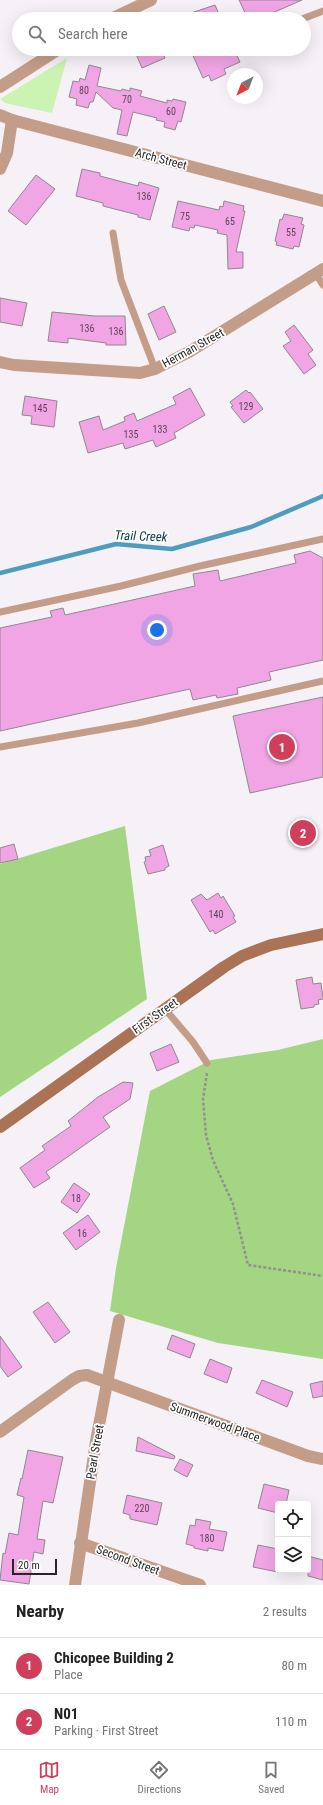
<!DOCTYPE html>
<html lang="en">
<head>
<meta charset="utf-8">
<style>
	body { margin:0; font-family:"Roboto Condensed",sans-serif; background:#f6f6f6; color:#222 }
	.controls { position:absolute; right:12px; bottom:12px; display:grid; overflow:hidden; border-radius:4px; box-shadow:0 4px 16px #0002 }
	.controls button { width:36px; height:36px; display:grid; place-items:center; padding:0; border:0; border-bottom:1px solid #e0e0e0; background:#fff; color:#222; font:20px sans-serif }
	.compass { position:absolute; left:227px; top:68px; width:36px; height:36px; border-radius:50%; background:#fff; box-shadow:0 4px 16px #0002; rotate:222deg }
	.scale { position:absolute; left:12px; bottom:10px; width:45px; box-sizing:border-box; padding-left:4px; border:2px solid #272627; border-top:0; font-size:11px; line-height:14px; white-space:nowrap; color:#272627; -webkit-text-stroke:3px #fff; paint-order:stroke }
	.you { position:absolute; left:157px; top:630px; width:14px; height:14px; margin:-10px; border:3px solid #fff; border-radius:50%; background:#1a73e8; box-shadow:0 0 0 6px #1a73e833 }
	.badge { display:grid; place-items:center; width:26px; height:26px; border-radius:50%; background:#cf3f5b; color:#fff; font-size:13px; font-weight:700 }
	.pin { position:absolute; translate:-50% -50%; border:2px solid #fff; box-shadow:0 1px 4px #0006 }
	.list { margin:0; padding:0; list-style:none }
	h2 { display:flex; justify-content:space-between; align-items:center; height:52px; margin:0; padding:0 16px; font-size:17px }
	h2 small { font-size:13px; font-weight:400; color:#767676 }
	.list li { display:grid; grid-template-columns:26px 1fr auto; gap:12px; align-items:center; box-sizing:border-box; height:56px; padding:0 16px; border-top:1px solid #e0e0e0 }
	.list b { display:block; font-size:15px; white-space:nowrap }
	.list p { margin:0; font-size:13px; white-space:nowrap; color:#767676 }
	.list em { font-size:13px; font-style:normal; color:#767676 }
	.icon { flex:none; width:22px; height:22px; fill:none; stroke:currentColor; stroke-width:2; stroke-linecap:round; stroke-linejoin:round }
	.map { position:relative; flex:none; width:323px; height:1585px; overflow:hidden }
	.search { position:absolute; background:#fff; box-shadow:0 4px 16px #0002; left:12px; right:12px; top:12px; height:44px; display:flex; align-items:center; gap:10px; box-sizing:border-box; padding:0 14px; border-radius:22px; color:#767676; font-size:15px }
	.sheet { height:164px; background:#fff }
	nav { display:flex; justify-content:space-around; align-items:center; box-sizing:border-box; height:56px; border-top:1px solid #e0e0e0; background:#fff; font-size:11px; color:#767676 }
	nav a { display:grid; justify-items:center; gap:2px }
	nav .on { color:#cf3f5b }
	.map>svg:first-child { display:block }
	.green { fill:#cbf3b1 }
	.forest { fill:#a4d582 }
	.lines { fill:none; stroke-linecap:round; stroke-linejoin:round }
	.stream { stroke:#509cbe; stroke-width:4.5 }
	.building { fill:#f2a5e5; stroke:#8e898d }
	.path { stroke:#929093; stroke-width:2.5; stroke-dasharray:3 2; stroke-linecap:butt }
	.lane { stroke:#c49d89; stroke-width:7 }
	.street { stroke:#c49d89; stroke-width:12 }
	.secondary { stroke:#aa7355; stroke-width:12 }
	.labels { text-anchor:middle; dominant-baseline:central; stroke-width:3.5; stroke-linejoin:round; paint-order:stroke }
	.number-label { font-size:10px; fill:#5a4656 }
	.street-label { font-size:12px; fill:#272627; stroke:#fff }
	.water-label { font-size:13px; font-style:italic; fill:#05384c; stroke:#fff }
</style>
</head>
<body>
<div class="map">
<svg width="323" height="1585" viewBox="0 0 323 1585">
	<rect width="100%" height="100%" fill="#f5f1f6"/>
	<!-- green -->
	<path class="green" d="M67,58l-15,55 -47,-10 -5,-4z"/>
	<!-- forest -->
	<g class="forest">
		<path d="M125,826l22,173 -147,98v-233z"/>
		<path d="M323,1039v320l-105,-16 -108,-32 6,-43 34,-177 61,-31 67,-10z"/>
	</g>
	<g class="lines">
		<!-- stream -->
		<path class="stream" d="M0,573l116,-29 56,5 79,-22 72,-31"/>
	</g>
	<!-- building -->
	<g class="building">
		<path d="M239,0h63l-32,14 2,5h-24z"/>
		<path d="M215,5l6,14h-42v-2z"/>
		<path d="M134,49h27l4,9 -23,10z"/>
		<path d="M190,49h44l6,13 -16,7 2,5 -15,7 -2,-6 -6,3z"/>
		<path d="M89,65l12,3 -4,18 24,5 1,-2 8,2v-3l12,3 -2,5 27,7v-3l5,1 1,-2 13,3 -5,20 -3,-1 -3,9 -11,-3 1,-5 -9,-2 1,-2 -24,-6 -6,24 -10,-2 5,-24 -9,-2 -17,-16 -3,10h-3l-2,6 -12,-3 1,-6 -8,-2 4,-16 6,1 1,-4 5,2z"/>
		<path d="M82,169l18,4v3l38,10 1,-4 20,6 -9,32 -12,-3v-2l-35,-9v-3l-27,-7z"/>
		<path d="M36,175l19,14 -29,36 -18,-14z"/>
		<path d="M178,201l41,9 1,-4 3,1 1,-6 20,5 -1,5h2l-9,41h7v16l-15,1 -1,-34 -10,-2 1,-3 -23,-5 -1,3 -4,-1 -1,4 -17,-4z"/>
		<path d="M284,214l19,4 -2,6 3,1 -5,22 -5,-1 -1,3 -17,-4 1,-3 -2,-1 5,-22 2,1z"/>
		<path d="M0,298l27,5 -5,23 -22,-4z"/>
		<path d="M164,306l12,26 -17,8 -11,-26z"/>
		<path d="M52,312l43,4h30l1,29h-20v-2l-38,-5v5l-20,-2z"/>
		<path d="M294,325l19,25 -5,4 8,11 -12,9 -21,-28 8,-5 -6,-9z"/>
		<path d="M190,388l15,27 -31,18 2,5 -20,9 -3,-7 -28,9 -2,-6 -35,10 -9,-31 20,-6 4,14 22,-9 -1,-4 10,-4 3,8 39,-17 -3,-7z"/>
		<path d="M246,390l3,3 1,-1 13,17 -19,14 -13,-16 2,-1 -3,-4z"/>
		<path d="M25,396l32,5 -3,26 -23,-3 1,-8 -10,-1z"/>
		<path d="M310,551l13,7v102l-54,12 2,8 -34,8 1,6 -21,4 -1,-3 -23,5 -3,-11 -190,42v-103l52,-11 -2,-6 13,-3 2,7 130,-29 -2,-12 25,-4 2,11 76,-18 -2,-8z"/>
		<path d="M323,697v80l-73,16 -17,-77z"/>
		<path d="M14,844l4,15 -18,4v-15z"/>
		<path d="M163,845l6,21 -4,2v2l-17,4 -4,-12 2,-1 -1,-4 6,-1 -2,-6z"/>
		<path d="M218,893l3,5 2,-2 12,20 -2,1 3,5 -21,12 -2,-4 -3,2 -19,-32 10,-6 6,6z"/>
		<path d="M312,977l1,7 8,-1 2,16 -5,1 1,4 -5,1v2l-13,2 -5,-29z"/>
		<path d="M171,1044l8,18 -22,9 -7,-18z"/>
		<path d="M123,1082l10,1 -3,16 -27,18 7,10 -64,45 4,6 -16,10 -14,-20 25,-18 -3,-4 29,-20 -3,-5 30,-24z"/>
		<path d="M74,1183l16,11 -13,19 -16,-11z"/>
		<path d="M88,1215l12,17 -24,18 -13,-17z"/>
		<path d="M48,1302l22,30 -15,11 -22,-31z"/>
		<path d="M172,1335l23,9 -5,14 -23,-9z"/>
		<path d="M0,1336l22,31 -14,10 -8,-11z"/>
		<path d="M210,1359l22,9 -5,15 -23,-9z"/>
		<path d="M262,1380l31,12 -6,15 -31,-14z"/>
		<path d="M323,1381v15l-10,2 -3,-14z"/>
		<path d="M138,1437l37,19 -1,3 -38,-8z"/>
		<path d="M28,1450l35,7 -10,46 -10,-2 -6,38 8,1 -2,14 -9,-2 -5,32 -29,-4 3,-27 2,1 4,-21 9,2 6,-38 -7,-2 4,-17 1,1z"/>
		<path d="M180,1459l13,6 -6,12 -13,-7z"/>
		<path d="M264,1484l25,6 -3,14h-8v9l-20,-5z"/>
		<path d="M127,1495l35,8 -5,22 -27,-6v-4l-7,-2z"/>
		<path d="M196,1519l15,3 -2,7 18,3 -4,19 -15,-3v3l-14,-3v-2l-8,-2 4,-19 5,1z"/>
		<path d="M258,1545l20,4v23l-25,-5z"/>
		<path d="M308,1556l15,4v20l-15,-4z"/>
	</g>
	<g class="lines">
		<!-- path -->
		<path class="path" d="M207,1073l-4,26 3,36 7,25 20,44 15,61 75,11"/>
		<!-- lane -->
		<g class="lane">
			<path d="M302,19l21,-8"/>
			<path d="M113,233l8,47 34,89"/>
			<path d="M316,274l7,11"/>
			<path d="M0,612l121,-26 79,-20 123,-27"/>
			<path d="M0,747l138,-24 185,-42"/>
			<path d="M165,1009l28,33 14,21"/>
		</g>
		<!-- street -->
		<g class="street">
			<path d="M111,19l40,-19"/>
			<path d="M0,87l59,-38"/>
			<path d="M0,115l12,5 311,81"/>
			<path d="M0,169l7,-16 5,-33"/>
			<path d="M0,362l14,3 126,8 15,-4 34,-17 134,-83"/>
			<path d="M0,1432l72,-52 7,-4 8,-1 221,81 15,3"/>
			<path d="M80,1543l120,42"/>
			<path d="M75,1585l21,-144 23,-121"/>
		</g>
		<!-- secondary -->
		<path class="secondary" d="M0,1127l224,-160 18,-11 29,-11 52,-11"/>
	</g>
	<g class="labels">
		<!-- number labels -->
		<g class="number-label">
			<text x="84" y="90">80</text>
			<text x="127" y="99">70</text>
			<text x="171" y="111">60</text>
			<text x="144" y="196">136</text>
			<text x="185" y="216">75</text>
			<text x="230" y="221">65</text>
			<text x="291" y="232">55</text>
			<text x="87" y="328">136</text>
			<text x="116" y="331">136</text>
			<text x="246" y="406">129</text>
			<text x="40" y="408">145</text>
			<text x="160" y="429">133</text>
			<text x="131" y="434">135</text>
			<text x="216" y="914">140</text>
			<text x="76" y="1198">18</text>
			<text x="82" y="1233">16</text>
			<text x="142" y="1508">220</text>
			<text x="207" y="1538">180</text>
		</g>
		<!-- street labels -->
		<g class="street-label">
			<text transform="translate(161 159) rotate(15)">Arch Street</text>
			<text transform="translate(193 348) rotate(-29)">Herman Street</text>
			<text transform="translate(155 1016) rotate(-35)">First Street</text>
			<text transform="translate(215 1422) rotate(20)">Summerwood Place</text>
			<text transform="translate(95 1452) rotate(-80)">Pearl Street</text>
			<text transform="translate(128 1560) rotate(20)">Second Street</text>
		</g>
		<!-- water labels -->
		<g class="water-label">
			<text transform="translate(141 536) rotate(2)">Trail Creek</text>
		</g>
	</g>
</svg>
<div class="controls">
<button><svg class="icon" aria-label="locate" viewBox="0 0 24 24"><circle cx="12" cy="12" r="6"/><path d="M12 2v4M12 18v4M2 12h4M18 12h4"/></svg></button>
<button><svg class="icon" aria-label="layers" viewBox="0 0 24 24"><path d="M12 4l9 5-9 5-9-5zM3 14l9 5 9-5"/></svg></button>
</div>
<svg class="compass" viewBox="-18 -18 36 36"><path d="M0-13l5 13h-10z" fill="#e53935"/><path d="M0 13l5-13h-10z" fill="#767676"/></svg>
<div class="scale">20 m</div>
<div class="you"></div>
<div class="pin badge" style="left:282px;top:747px">1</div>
<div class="pin badge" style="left:303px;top:833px">2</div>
<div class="search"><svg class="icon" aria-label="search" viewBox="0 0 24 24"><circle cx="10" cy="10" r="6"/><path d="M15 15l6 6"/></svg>Search here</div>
</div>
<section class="sheet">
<h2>Nearby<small>2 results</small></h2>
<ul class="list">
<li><span class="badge">1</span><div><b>Chicopee Building 2</b><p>Place</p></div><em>80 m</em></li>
<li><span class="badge">2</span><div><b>N01</b><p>Parking · First Street</p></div><em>110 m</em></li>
</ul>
</section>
<nav>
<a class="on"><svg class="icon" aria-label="map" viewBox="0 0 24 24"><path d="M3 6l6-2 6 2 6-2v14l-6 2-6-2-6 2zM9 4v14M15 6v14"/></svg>Map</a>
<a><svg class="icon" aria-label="directions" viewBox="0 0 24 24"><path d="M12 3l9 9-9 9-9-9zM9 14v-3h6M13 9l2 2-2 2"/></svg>Directions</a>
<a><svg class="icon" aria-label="saved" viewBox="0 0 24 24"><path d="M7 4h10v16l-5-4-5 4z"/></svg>Saved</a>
</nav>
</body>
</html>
